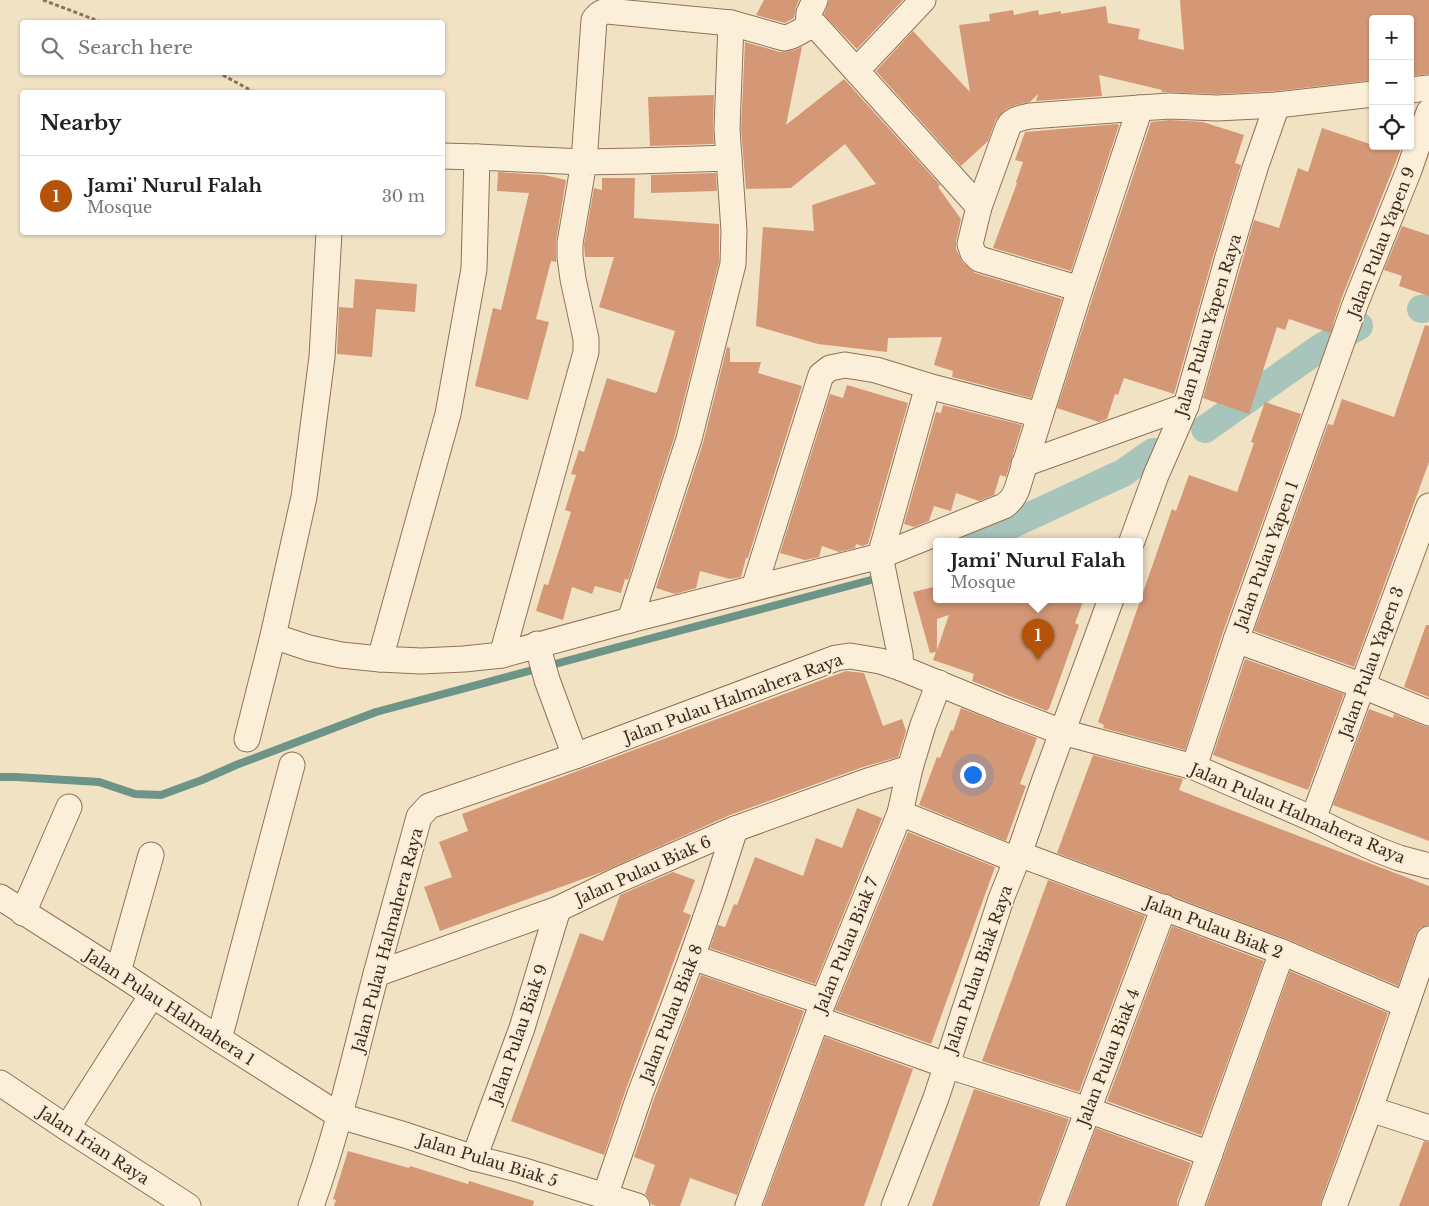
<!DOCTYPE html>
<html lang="en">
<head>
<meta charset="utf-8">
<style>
	body { margin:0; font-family:"Libre Baskerville",serif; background:#f2f2f2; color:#222 }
	.controls { position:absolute; right:15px; top:15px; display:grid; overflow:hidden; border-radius:5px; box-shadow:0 1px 4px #0004 }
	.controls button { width:45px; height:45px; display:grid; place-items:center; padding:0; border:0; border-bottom:1px solid #e0e0e0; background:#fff; color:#222; font:25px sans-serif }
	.you { position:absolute; left:972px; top:774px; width:18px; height:18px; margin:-12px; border:4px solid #fff; border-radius:50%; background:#1a73e8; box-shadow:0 0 0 8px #1a73e833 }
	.badge { display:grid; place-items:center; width:32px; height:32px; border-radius:50%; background:#b45309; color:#fff; font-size:16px; font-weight:700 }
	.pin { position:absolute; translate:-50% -41px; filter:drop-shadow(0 1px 2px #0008) }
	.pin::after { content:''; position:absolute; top:26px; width:18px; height:15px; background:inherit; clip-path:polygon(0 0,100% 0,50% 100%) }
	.popup { position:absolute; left:933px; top:538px; width:210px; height:65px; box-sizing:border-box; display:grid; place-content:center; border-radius:5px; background:#fff; filter:drop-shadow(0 1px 4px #0005); font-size:16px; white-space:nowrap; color:#767676 }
	.popup b { font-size:19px; color:#222 }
	.popup::after { content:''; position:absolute; left:50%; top:100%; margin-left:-10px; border:10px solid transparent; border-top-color:#fff }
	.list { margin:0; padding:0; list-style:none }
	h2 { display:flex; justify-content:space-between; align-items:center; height:65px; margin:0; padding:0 20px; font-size:21px }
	h2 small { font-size:16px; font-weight:400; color:#767676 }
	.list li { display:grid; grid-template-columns:32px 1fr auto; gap:15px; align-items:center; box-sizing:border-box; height:80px; padding:0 20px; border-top:1px solid #e0e0e0 }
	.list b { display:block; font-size:19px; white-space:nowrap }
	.list p { margin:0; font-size:16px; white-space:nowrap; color:#767676 }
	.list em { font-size:16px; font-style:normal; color:#767676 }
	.icon { flex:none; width:28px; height:28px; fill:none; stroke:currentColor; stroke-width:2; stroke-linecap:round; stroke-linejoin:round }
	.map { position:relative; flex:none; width:1429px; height:1206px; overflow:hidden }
	.search { position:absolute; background:#fff; box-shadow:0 1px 4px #0004; left:20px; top:20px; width:425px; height:55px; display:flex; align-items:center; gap:12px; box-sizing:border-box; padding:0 18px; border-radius:5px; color:#767676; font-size:19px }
	.panel { position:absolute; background:#fff; box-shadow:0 1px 4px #0004; left:20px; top:90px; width:425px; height:145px; border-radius:5px }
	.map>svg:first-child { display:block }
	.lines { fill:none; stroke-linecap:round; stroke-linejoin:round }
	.stream { stroke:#6c9588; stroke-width:8 }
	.canal { stroke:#a7c5ba; stroke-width:28 }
	.building { fill:#d49877; fill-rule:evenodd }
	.street-casing { stroke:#8f7258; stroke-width:27 }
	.path { stroke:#8f7258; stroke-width:3; stroke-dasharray:4 2.5; stroke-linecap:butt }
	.street { stroke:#fcefd9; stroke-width:25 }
	.labels { text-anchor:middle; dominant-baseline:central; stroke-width:4; stroke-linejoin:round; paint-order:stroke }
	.street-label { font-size:16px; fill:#3e2b1e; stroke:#f9ecd5 }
</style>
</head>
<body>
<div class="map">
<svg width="1429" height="1206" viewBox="0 0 1429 1206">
	<rect width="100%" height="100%" fill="#f2e2c4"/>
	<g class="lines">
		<!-- stream -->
		<path class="stream" d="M0,777h16l83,5 36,12 26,1 41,-15 34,-15 140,-53 246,-66 249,-66"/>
		<!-- canal -->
		<g class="canal">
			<path d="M1421,309l8,-1"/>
			<path d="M1205,429l115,-81 39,-22"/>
			<path d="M976,541l147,-68 30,-21"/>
		</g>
	</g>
	<!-- building -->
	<g class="building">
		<path d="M764,0h35l-3,7 -2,11 -9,5 -29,-8z"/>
		<path d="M829,0h74l-46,49 -33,-34z"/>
		<path d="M1180,0h249v74l-19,2v-57h-37v61l-97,11 -59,3 -56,-2 1,-2 -63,-15 3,21 -66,5 2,-7 -8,8 -14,3 -10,4 -10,10 -8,22 -27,25 -85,-95 37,-40 57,61 -11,-67 31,-4 -1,-7 24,-4 1,5 24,-5 1,5 22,-4v3l45,-8 2,17 32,6 -2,10 46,11z"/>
		<path d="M745,42l35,10 11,-1 11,-4 -16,78 58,-46 96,106 -2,2 23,32 -5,22v8l7,14 12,10 87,26 -31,99 -79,-21 1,-6 -19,-6 8,-28 -54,1 -1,14 -69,-8 -62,-18 7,-99 51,4 -2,-26 64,-21 -31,-40 -54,44 -45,1 -5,-60z"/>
		<path d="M714,95l-1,33 1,16 -64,2 -2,-49z"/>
		<path d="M1170,120l33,2 41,13 -9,28 6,2 -27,88 -40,141 -50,-16 -6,17 -3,-1 -8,25 -8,3 -42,-14 37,-115 57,-171z"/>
		<path d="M1117,124l2,1 -48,146 -78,-23 24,-65 -1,-1 7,-20 -8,-2 10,-28z"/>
		<path d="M1322,128l51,17v1h29l-60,151 -12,36 -41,-14 -4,11 -8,-3 -28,87 -46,-16 51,-178 25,8 19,-60 10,4z"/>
		<path d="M498,172l46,3 22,5 -10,61v21l-5,-1 -15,58 13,3 -21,78 -53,-14 18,-78 8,2 28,-117 -32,-2z"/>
		<path d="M716,173l1,18 -66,2v-18z"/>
		<path d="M602,178h33l-1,40 85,6v38l-44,173 -47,145 -3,-1 -4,14 -26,-7 -3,8 -20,-7 -9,33 -27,-9 8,-27 4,1 23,-73 -6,-2 11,-35 -5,-1 8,-24 5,2 23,-74 48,15 2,-1 18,-61 -76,-24 15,-50h-29l-1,-13 10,-56 8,2z"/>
		<path d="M1402,226l27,9v61l-30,-10 3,-10 -18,-6z"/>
		<path d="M355,279l62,5 -2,28 -39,-3 -4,48 -35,-3 2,-47 14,1z"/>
		<path d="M1425,325l4,1v136l-75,205 -100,-36 74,-207 5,1 9,-26 52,18z"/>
		<path d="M727,347l3,1v14h31l-3,11 44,13 -54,172h-2l-5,19 -11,2 -30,-8 -4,17 -21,6 -19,-6 47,-145z"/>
		<path d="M847,385l61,18 -40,141 -6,2 -6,-2 -1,4 -16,4 -17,-6 -3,11 -14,3 -25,-7 50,-159 13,4z"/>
		<path d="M1265,402l36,12 -79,221 -37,115 -82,-22 1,-3 -6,-3 74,-213 4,2 13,-36 48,17 17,-49 -3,-1z"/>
		<path d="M943,405l79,20 -16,52 -6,-2 -6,20 -15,6 -23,-8 -5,18 -17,-5 -5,15 -15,6 -10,-3 32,-112 5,1z"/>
		<path d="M937,586v13h147l-9,24 4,2 -30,84h-1l-1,2 -75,-30 2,-7 -41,-14 3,-8 -6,1 -17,-61zM949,615l-12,35v-31z"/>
		<path d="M1426,625h3v72l-25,-10z"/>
		<path d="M1245,659l99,35 -36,96 -95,-35z"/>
		<path d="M846,671l18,2 19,53 19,-7 4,12 -8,26 -35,10 -133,48 -128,57 -162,59 -16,-44 28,-10 -13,-35 29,-11 -6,-17z"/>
		<path d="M961,708l76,30 -17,46 6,2 -20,55 -87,-36 18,-48 3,1 11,-28 2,1z"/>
		<path d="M1369,709l24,9 1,-4 30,12 5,1v114l-96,-36z"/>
		<path d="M1093,755l90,24 -4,11 250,96v39l-9,3 -4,6 -18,52 -111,-47 -230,-86z"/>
		<path d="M857,808l25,10 -67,166 -105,-36 8,-23 7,2 9,-23 3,1 18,-48 48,19 13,-38 26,10z"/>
		<path d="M908,832l87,35 -64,177 -96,-34z"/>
		<path d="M673,872l22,8 -12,32 8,3 -65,174 -22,66 -93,-34 69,-188 23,8 17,-46z"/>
		<path d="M1048,880l97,36 -66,176 -97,-31z"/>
		<path d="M1172,926l92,35 -63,174 -94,-34z"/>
		<path d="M1290,971l98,42 -32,91 -35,97 -1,5h-114z"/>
		<path d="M701,975l103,36 -67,184 -47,-17 -10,28h-24l-5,-2 -3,-7 -3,-3 10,-29 -21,-8 20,-58z"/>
		<path d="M825,1037l88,32 -49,137h-101z"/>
		<path d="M974,1089l95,30 -30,82 -1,5h-106z"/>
		<path d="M1096,1128l95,35 -14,38v5h-110z"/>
		<path d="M1424,1141l5,1v64h-30z"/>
		<path d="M348,1151l61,17 1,-2 58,18 1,-3 65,20 -1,5h-199l2,-6 -3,-1z"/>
	</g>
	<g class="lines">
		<!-- street casing -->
		<g class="street-casing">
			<g id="street">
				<path d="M808,26l1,-13 6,-13"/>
				<path d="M857,70l66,-70"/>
				<path d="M1410,90l19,-2"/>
				<path d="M442,156l35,1"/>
				<path d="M979,207l-163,-181c-13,0 -19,11 -32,12l-53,-15 -124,-12c-6,1 -9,3 -13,9l-10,142 -107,-5 -3,112 -26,145 -68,245 41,2 43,-2 38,-4 128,-35 250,-64 124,-50c7,-5 10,-9 13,-17l63,-200 60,-181"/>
				<path d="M1080,289l-101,-30 -6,-6 -3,-9 9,-37 29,-80c4,-8 13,-9 22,-11l110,-8 30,-2 47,2 60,-3 96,-11"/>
				<path d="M1024,464l162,-58"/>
				<path d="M1132,541l24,-66 30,-69 42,-149 27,-89 22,-63"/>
				<path d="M880,556l48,-170"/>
				<path d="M880,556l20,98 1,14"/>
				<path d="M754,588l67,-213 9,-7 15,-3 31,5 52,16 112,29"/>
				<path d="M630,620l59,-181 44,-175 1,-33 -7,-102 4,-106"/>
				<path d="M273,636l36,12 32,7 39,4"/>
				<path d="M1236,640l127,46 66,27"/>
				<path d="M537,644l10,36 28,76"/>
				<path d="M502,655l84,-303v-13l-13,-60 -3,-22v-14l14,-81 53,-1 92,-3"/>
				<path d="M247,739l26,-103 31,-139 18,-140 7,-125"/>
				<path d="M1194,767l42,-127 120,-338 53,-132 20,-58"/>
				<path d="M900,813l116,47"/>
				<path d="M1313,819l116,-313"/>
				<path d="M1019,854l263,98 124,53"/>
				<path d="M0,897l118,75 101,67 121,77 65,19 69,23 47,12 116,36"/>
				<path d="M23,913l46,-106"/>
				<path d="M692,957l131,45"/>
				<path d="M118,972l33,-117"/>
				<path d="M376,974l182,-65 60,-29 117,-51 133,-48 42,-13"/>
				<path d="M817,1019l129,46 142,45 122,44"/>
				<path d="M219,1039l73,-274"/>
				<path d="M0,1083l67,45 121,78"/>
				<path d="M1370,1109l59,19"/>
				<path d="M67,1128l85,-133"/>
				<path d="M474,1158l48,-130 36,-119"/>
				<path d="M605,1196l35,-102 35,-91 17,-46 22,-63 21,-65"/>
				<path d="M311,1206c24,-66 40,-134 57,-201 16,-63 34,-125 51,-188l10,-11 146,-50 261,-98 14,-2 30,5 21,7 100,41 61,23 132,35 119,52 32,16 33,15 21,8 30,8"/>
				<path d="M748,1206l75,-204 77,-189 10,-45 13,-43 16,-42"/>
				<path d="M894,1206l42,-108 65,-199 18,-45 25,-72 67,-183"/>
				<path d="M1052,1206l112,-299"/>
				<path d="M1191,1206l91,-254"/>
				<path d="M1334,1206l36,-97 59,-170"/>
			</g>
		</g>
		<!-- path -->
		<g class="path">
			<path d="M43,0l58,22"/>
			<path d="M217,72l37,20"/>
		</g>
		<!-- street -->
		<use href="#street" class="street"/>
	</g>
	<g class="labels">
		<!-- street labels -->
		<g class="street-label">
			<text transform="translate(1381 242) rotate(-69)">Jalan Pulau Yapen 9</text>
			<text transform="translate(1208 325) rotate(-73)">Jalan Pulau Yapen Raya</text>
			<text transform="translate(1266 555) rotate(-70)">Jalan Pulau Yapen 1</text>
			<text transform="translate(1371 662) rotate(-70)">Jalan Pulau Yapen 3</text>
			<text transform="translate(733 698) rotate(-20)">Jalan Pulau Halmahera Raya</text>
			<text transform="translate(1298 813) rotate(23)">Jalan Pulau Halmahera Raya</text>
			<text transform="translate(643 870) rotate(-24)">Jalan Pulau Biak 6</text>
			<text transform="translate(1214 927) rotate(21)">Jalan Pulau Biak 2</text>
			<text transform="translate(387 940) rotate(-75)">Jalan Pulau Halmahera Raya</text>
			<text transform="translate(846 945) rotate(-68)">Jalan Pulau Biak 7</text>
			<text transform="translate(978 969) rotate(-71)">Jalan Pulau Biak Raya</text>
			<text transform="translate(170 1007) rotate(33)">Jalan Pulau Halmahera 1</text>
			<text transform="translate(671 1013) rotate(-69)">Jalan Pulau Biak 8</text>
			<text transform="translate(518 1034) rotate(-71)">Jalan Pulau Biak 9</text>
			<text transform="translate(1108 1057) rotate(-69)">Jalan Pulau Biak 4</text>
			<text transform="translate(94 1145) rotate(33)">Jalan Irian Raya</text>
			<text transform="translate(488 1160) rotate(17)">Jalan Pulau Biak 5</text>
		</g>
	</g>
</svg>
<div class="controls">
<button>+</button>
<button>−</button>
<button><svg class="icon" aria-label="locate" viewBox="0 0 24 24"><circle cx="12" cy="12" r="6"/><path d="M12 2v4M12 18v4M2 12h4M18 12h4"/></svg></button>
</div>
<div class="you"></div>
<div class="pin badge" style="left:1038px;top:660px">1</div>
<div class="popup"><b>Jami' Nurul Falah</b>Mosque</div>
<div class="search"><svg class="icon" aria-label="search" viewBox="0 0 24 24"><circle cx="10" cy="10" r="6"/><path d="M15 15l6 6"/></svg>Search here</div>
<section class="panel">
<h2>Nearby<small></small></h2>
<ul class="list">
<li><span class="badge">1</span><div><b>Jami' Nurul Falah</b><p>Mosque</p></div><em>30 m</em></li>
</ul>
</section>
</div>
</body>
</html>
